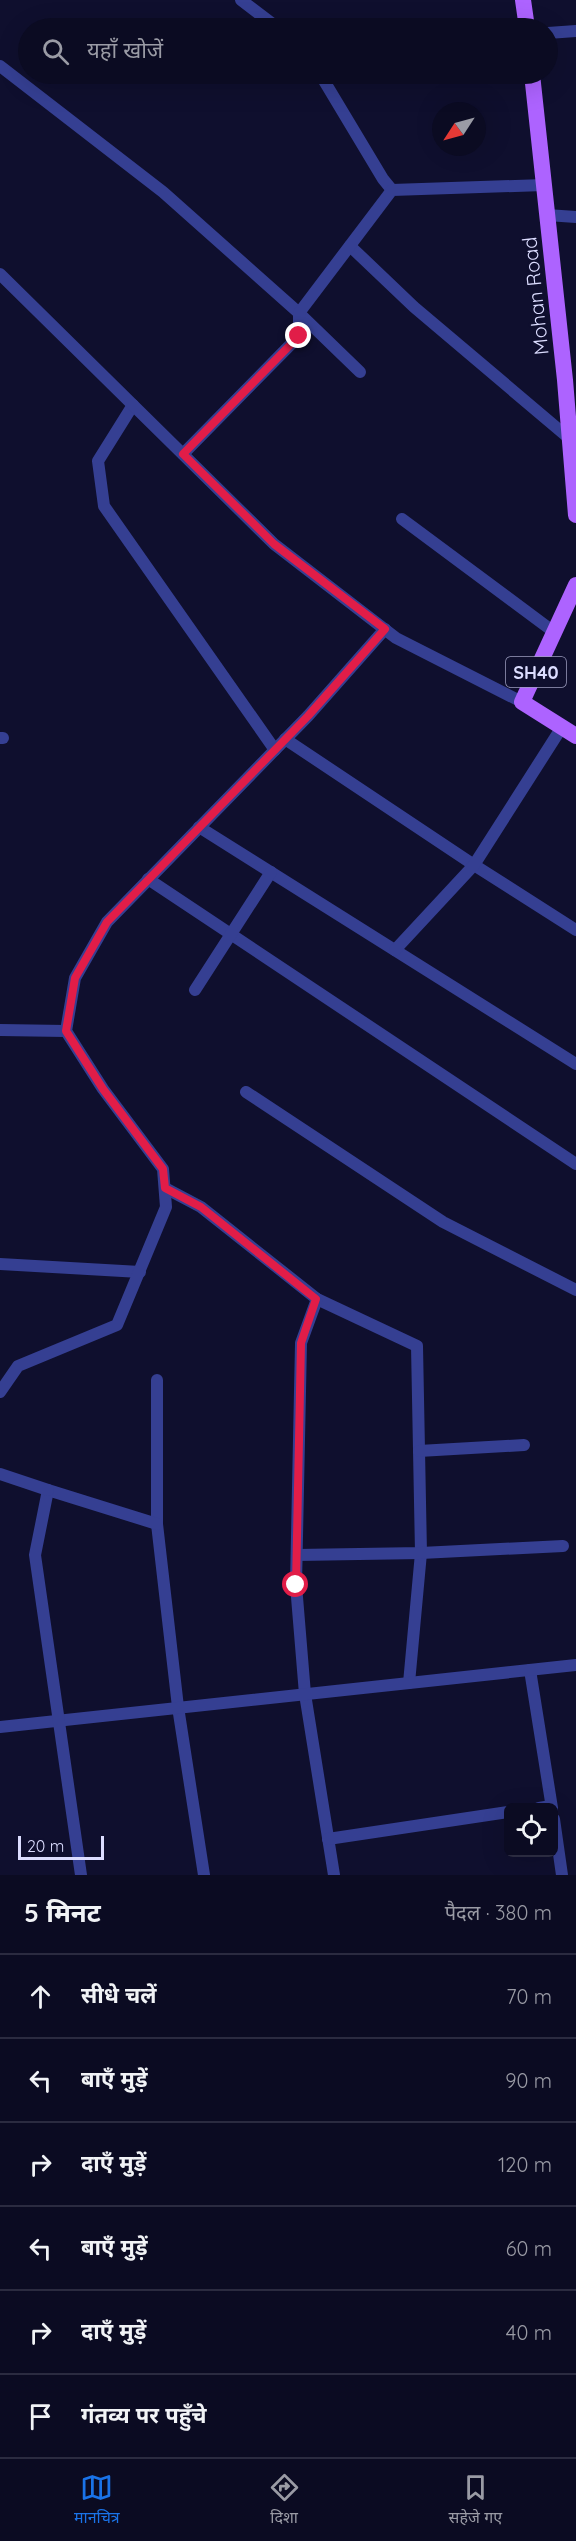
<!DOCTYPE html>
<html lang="hi">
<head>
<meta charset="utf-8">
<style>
	body { margin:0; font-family:Quicksand,"Noto Sans Devanagari",sans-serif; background:#19192f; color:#f1f3f6 }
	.controls { position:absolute; right:18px; bottom:18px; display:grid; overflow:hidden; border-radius:9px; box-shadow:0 6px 24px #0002 }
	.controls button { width:54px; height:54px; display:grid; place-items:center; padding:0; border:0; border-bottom:2px solid #2b2b40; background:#0b0b22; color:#f1f3f6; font:30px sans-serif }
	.compass { position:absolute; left:432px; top:102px; width:54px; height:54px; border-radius:50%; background:#0b0b22; box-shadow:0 6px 24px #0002; rotate:234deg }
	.scale { position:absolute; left:18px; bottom:15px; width:86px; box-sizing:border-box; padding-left:6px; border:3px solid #dcddff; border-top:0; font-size:16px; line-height:21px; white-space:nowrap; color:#dcddff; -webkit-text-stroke:4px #0f0f2e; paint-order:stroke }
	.stop { position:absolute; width:18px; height:18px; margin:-14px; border:4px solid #e11d48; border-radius:50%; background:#fff }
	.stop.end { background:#e11d48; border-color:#fff; box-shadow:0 2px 6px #0008 }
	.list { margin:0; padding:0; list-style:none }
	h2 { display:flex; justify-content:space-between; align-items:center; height:78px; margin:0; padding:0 24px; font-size:26px }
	h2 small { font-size:20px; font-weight:400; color:#9a9ba5 }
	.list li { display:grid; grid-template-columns:39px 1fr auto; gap:18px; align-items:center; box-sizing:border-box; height:84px; padding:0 24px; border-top:2px solid #2b2b40 }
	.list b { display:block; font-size:22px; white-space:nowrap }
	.list em { font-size:20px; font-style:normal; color:#9a9ba5 }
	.icon { flex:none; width:33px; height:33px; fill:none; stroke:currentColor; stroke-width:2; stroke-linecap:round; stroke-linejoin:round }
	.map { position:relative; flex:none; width:576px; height:1875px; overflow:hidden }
	.search { position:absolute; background:#0b0b22; box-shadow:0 6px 24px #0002; left:18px; right:18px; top:18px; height:66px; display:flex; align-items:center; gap:15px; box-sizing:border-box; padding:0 21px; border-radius:33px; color:#9a9ba5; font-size:22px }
	.sheet { height:582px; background:#0b0b22 }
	nav { display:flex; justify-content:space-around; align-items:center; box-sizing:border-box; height:84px; border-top:2px solid #2b2b40; background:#0b0b22; font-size:16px; color:#9a9ba5 }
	nav a { display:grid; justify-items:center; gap:3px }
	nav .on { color:#1a73e8 }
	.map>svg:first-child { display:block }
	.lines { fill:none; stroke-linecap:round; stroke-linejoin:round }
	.service { stroke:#353f92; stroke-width:12 }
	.minor { stroke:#353f92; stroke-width:12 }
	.tertiary { stroke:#353f92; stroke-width:12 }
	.primary { stroke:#ad63ff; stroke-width:16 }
	.route { stroke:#e11d48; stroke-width:8 }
	.labels { text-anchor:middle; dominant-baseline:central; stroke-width:4.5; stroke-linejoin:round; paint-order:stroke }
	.shield { fill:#0f0f2e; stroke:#9e9fc0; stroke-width:1.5 }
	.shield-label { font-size:18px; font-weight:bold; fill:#dcddff }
	.street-label { font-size:20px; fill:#dcddff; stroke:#0f0f2e }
</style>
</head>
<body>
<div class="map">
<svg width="576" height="1875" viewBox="0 0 576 1875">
	<rect width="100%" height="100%" fill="#0f0f2e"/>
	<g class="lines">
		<!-- service -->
		<g class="service">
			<path d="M241,0l37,28"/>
			<path d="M548,33l28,-2"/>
			<path d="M0,66l163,126 136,121 61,59"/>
			<path d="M320,74l63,105 9,11"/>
			<path d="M547,215l29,2"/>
			<path d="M350,246l64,61 156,132"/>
			<path d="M133,405l-35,56 6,45 171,244"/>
			<path d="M183,454l116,-118v-23l93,-123 152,-5"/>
			<path d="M402,519l152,113"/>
			<path d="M0,738h3"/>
			<path d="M285,739l189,126 102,65"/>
			<path d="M199,827l377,237"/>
			<path d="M148,879l428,285"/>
			<path d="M395,950l79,-85 88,-138"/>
			<path d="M195,990l76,-118"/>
			<path d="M246,1092l197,130 133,68"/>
			<path d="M165,1188l36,19 116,92 100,47 4,207 -12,130"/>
			<path d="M0,1264l140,8"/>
			<path d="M317,1299l-16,44 -5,242 9,109 29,181"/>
			<path d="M157,1380v144l21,183 26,168"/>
			<path d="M419,1451l105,-6"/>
			<path d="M297,1555l124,-2 142,-7"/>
			<path d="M530,1670l22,138"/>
			<path d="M0,1727l576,-62"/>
			<path d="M539,1808l12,-2"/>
			<path d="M554,1819l8,56"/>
			<path d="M328,1839l180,-27"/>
			<path d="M81,1875l-46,-320 13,-65 109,34"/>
		</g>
		<!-- minor -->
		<g class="minor">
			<path d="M0,1030l66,1"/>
			<path d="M0,1392l18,-26 99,-41 49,-118 -3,-38 -60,-80 -37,-58 9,-53 32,-56 201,-206 77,-87"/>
			<path d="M0,1474l48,16"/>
		</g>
		<!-- tertiary -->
		<path class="tertiary" d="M0,274l274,270 122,94 126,64"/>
		<!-- primary -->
		<g class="primary">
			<path d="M523,0l4,28"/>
			<path d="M532,74l33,306 11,135"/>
			<path d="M576,585l-54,117 54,34"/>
		</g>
	</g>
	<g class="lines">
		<!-- route -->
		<path class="route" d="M296,1585l5,-242 15,-44 -115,-92 -36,-19 -2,-19 -60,-80 -37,-58 9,-53 32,-56 201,-206 77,-87 -111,-85 -91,-90 116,-118"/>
	</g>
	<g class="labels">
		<!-- shield labels -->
		<rect class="shield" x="506" y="657" width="60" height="30" rx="4.5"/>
		<g class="shield-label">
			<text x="536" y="672">SH40</text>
		</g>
		<!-- street labels -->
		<g class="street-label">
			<text transform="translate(535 296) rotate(-96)">Mohan Road</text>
		</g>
	</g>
</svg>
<div class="controls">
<button><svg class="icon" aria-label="locate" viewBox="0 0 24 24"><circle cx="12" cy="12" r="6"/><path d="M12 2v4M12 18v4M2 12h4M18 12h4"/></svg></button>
</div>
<svg class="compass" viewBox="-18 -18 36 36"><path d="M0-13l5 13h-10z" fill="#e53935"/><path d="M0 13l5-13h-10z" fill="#9a9ba5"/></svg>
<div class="scale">20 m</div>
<div class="stop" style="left:296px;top:1585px"></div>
<div class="stop end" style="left:299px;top:336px"></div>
<div class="search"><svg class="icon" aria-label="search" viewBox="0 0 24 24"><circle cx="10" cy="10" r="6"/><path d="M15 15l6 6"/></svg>यहाँ खोजें</div>
</div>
<section class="sheet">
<h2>5 मिनट<small>पैदल · 380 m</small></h2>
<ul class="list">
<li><svg class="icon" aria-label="ahead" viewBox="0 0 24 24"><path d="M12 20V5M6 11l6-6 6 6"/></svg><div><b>सीधे चलें</b></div><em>70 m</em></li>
<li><svg class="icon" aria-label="left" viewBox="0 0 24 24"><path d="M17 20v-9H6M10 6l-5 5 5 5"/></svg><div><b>बाएँ मुड़ें</b></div><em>90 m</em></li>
<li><svg class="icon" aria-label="right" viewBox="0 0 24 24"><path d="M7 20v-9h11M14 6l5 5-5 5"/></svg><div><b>दाएँ मुड़ें</b></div><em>120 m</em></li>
<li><svg class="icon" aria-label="left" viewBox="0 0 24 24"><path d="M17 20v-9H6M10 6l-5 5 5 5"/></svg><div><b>बाएँ मुड़ें</b></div><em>60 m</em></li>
<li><svg class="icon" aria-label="right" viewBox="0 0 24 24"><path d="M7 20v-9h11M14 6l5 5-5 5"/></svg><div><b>दाएँ मुड़ें</b></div><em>40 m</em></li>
<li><svg class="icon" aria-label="arrive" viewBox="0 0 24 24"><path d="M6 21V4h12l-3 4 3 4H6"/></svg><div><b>गंतव्य पर पहुँचे</b></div></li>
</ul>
</section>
<nav>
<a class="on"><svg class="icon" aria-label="map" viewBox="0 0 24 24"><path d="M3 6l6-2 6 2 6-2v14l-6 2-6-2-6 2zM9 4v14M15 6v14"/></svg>मानचित्र</a>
<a><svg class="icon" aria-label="directions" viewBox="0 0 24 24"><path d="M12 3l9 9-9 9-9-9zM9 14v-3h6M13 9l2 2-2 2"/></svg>दिशा</a>
<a><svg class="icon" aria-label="saved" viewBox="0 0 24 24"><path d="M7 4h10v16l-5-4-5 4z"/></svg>सहेजे गए</a>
</nav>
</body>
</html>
